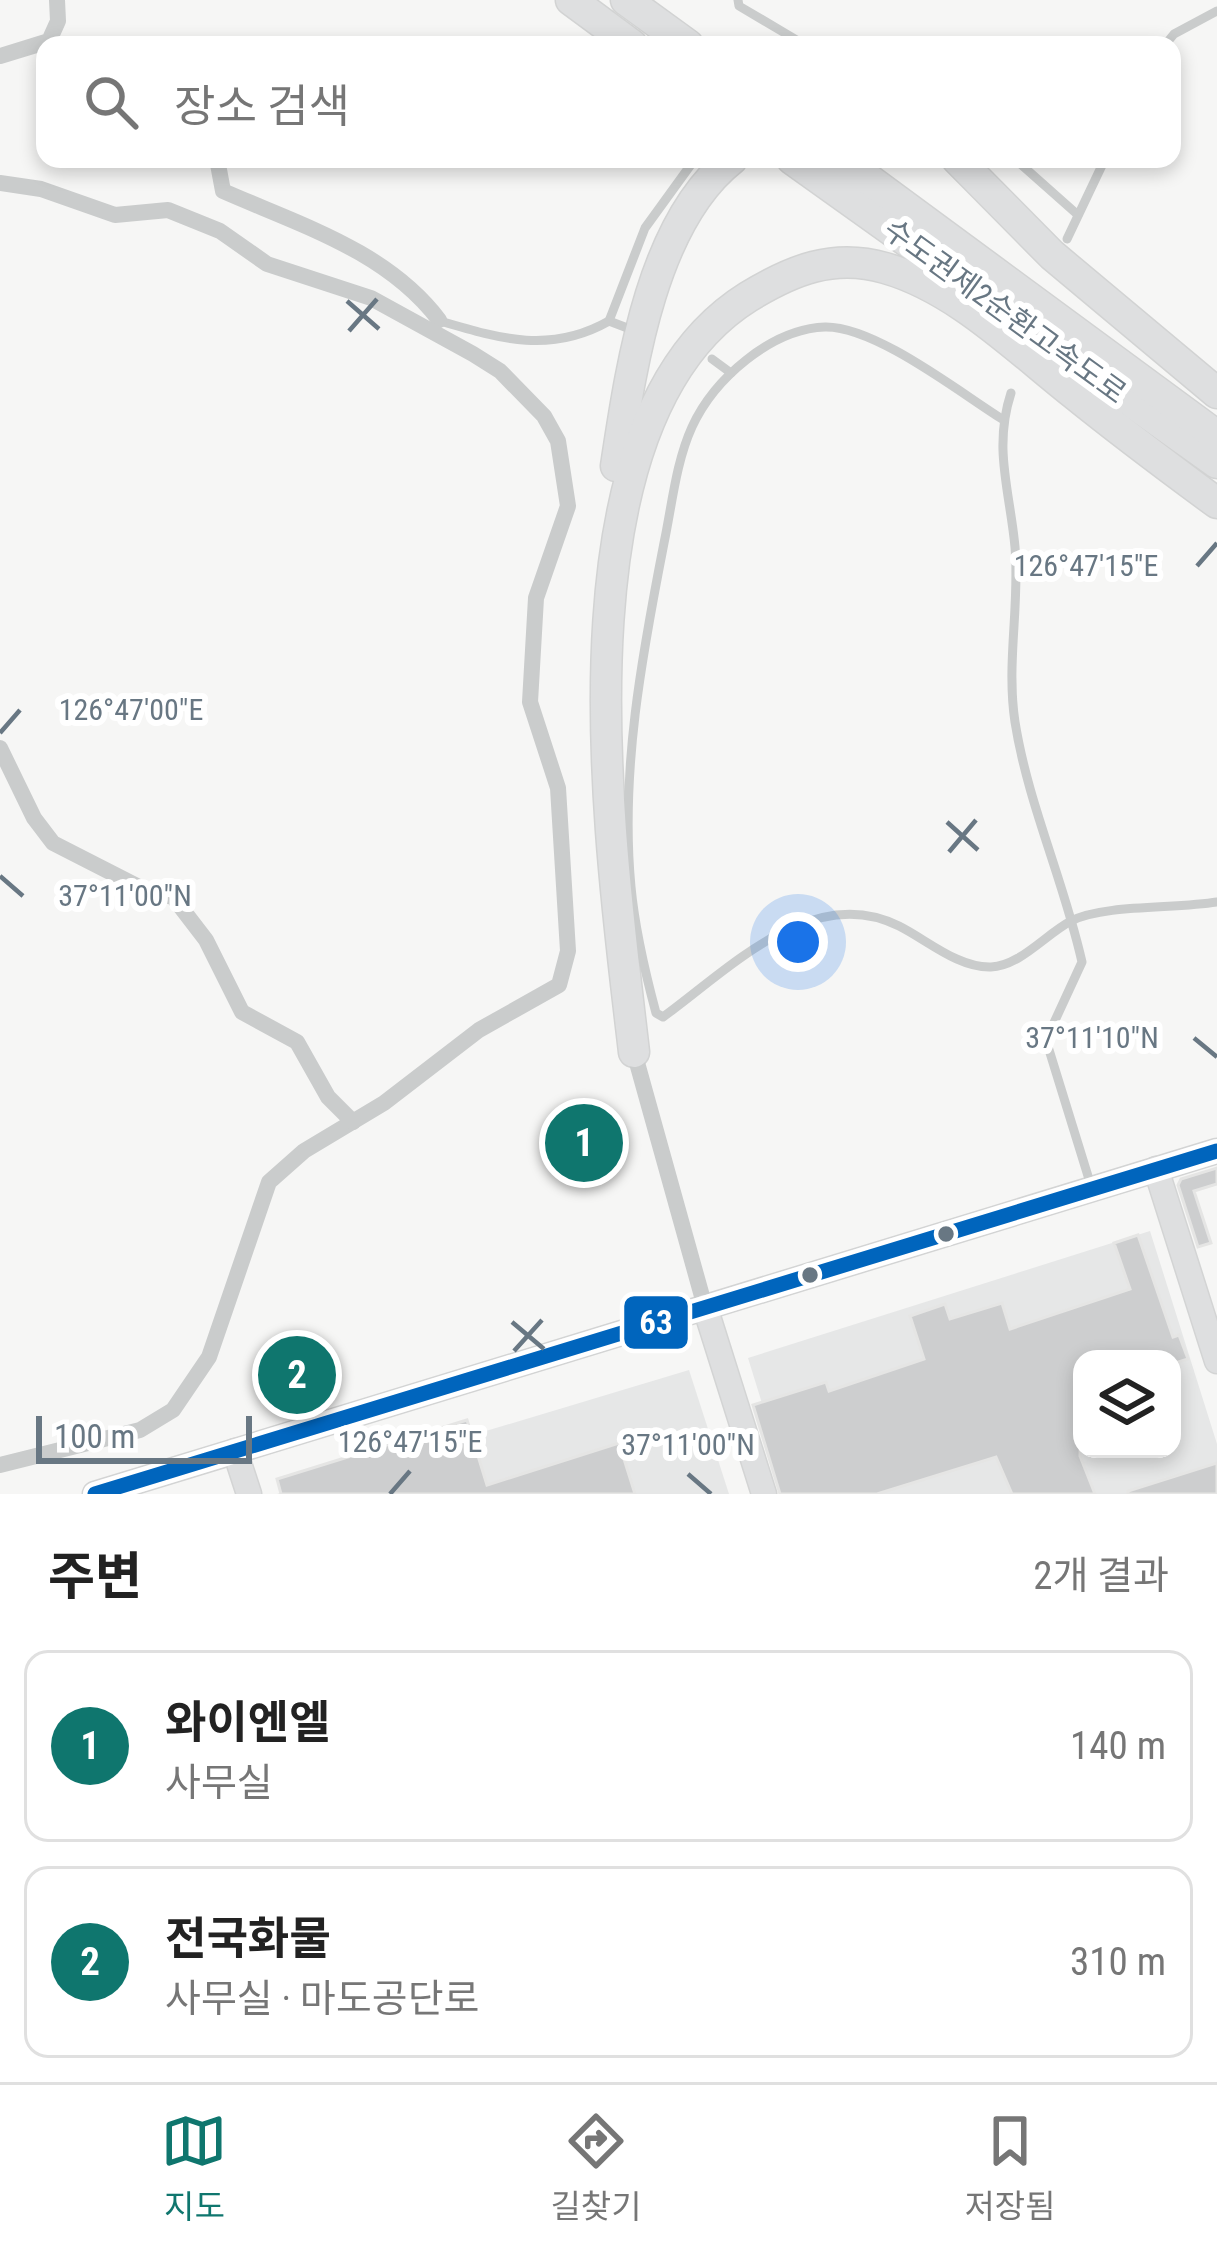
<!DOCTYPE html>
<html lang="ko">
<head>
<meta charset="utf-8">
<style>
	body { margin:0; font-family:"Roboto Condensed","Noto Sans KR",sans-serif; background:#f2f2f2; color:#222 }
	.controls { position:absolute; right:36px; bottom:36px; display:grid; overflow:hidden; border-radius:24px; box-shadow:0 6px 18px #0003 }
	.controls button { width:108px; height:108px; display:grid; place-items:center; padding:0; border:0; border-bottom:3px solid #e0e0e0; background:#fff; color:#222; font:60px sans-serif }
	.scale { position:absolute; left:36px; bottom:30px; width:216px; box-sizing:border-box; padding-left:12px; border:6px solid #687783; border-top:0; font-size:33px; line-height:42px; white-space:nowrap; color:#687783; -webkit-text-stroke:9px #fff; paint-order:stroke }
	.you { position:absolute; left:798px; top:942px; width:42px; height:42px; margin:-30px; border:9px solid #fff; border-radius:50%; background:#1a73e8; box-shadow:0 0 0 18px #1a73e833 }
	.badge { display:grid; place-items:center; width:78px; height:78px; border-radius:50%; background:#0f766e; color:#fff; font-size:39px; font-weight:700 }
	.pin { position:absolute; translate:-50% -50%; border:6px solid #fff; box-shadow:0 3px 12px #0006 }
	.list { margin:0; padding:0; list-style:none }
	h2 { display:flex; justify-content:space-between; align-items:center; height:156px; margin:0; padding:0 48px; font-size:51px }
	h2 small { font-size:39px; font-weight:400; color:#767676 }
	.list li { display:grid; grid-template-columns:78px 1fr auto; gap:36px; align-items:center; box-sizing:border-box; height:192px; margin:0 24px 24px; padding:0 24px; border:3px solid #e0e0e0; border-radius:24px }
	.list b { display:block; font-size:45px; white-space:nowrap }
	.list p { margin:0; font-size:39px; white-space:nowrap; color:#767676 }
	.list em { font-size:39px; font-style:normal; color:#767676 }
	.icon { flex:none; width:66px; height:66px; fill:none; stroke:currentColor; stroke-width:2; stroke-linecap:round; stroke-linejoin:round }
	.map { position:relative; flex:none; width:1217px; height:1494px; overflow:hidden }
	.search { position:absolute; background:#fff; box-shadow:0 6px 18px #0003; left:36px; right:36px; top:36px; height:132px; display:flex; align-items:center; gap:30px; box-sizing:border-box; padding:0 42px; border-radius:24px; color:#767676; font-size:45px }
	.sheet { height:588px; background:#fff }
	nav { display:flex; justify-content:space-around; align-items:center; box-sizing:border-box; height:168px; border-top:3px solid #e0e0e0; background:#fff; font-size:33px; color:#767676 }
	nav a { display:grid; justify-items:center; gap:6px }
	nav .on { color:#0f766e }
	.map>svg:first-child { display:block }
	.built { fill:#e6e7e7; fill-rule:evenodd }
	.building { fill:#cdcecf; stroke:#e5e5e4; stroke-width:3 }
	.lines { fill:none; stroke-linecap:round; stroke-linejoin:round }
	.secondary-casing { stroke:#d3d4d4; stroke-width:27 }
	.highway-casing { stroke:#d2d3d3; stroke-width:33 }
	.lane { stroke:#cacccc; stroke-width:9 }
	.street { stroke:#cacccc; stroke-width:16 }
	.secondary { stroke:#dedfe0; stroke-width:24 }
	.highway { stroke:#dedfe0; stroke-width:30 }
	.bus-1-casing { stroke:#fff; stroke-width:24 }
	.bus-1 { stroke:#0065bd; stroke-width:15 }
	.ticks { fill:none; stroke:#687783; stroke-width:4.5 }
	.bus-dot { fill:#687783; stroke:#fff; stroke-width:4.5 }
	.labels { text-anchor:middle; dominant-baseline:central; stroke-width:12; stroke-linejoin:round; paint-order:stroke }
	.street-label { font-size:30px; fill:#687783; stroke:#fff }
	.ticks-label { font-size:30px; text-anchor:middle; fill:#687783; stroke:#fff; stroke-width:12; stroke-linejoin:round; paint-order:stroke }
	.line-badge { stroke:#fff; stroke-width:4.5 }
	.badge-label { font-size:33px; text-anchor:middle; font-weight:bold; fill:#fff }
</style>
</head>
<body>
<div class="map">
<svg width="1217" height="1494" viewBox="0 0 1217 1494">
	<rect width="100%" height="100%" fill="#f6f6f5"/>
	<!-- built -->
	<g class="built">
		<path d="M1150,1231l67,213v50h-427l-42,-136zM1082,1359h90v90h-90z"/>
		<path d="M689,1370l40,124h-452z"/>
	</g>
	<!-- building -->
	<g class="building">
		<path d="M1217,1168v16l-23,7 17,52 -13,4 -20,-62 3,-6z"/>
		<path d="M1138,1235l35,102 6,-2 9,24 -16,5v-5h-90l-2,97 15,38h-83l-16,-37 -119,37h-97l-27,-89 73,-23 3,9 95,-32 -14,-43 35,-12 5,15 52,-16 8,26 120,-40 -16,-46z"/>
		<path d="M467,1420l20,65 132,-42 16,51h-354l-4,-15z"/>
		<path d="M1217,1463v31h-89v-3z"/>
	</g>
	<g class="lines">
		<!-- secondary casing -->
		<g class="secondary-casing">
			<g id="secondary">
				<path d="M1156,1169l61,192"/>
				<path d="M705,1307l59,187"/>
				<path d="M235,1451l14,43"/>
				<path d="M95,1494l1122,-343"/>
			</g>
		</g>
		<!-- highway casing -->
		<g class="highway-casing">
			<g id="highway">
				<path d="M571,0l61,45"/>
				<path d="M626,0l62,45"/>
				<path d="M792,159l425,304"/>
				<path d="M841,159l376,277"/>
				<path d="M957,159l95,96 165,138"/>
				<path d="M616,466c15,-98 35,-243 116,-307"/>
				<path d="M634,1052c-23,-201 -87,-629 114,-755 44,-27 86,-44 137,-29 71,20 131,80 188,125 47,38 95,74 144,110"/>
			</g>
		</g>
		<!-- lane -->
		<g class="lane">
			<path d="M738,0l1,6 66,39"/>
			<path d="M1165,45l9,-11 43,-23"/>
			<path d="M1015,159l63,56"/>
			<path d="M1067,239l38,-80"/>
			<path d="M440,321c61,18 111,33 169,0l21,8"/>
			<path d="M609,321l36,-93 50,-69"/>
			<path d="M712,359l19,14"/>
			<path d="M1011,393c-18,55 -1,99 4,154 5,58 -9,116 0,175 13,82 49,159 67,240l-36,78 46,149"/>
			<path d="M1002,419c-43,-27 -127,-93 -177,-92 -54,2 -111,52 -133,100 -16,35 -20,78 -28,116 -22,112 -44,230 -33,344 4,43 14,85 25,126l7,4c65,-47 149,-135 236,-91 28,14 59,42 92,41 29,-1 55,-33 80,-46 33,-17 106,-12 146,-19"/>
		</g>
		<!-- street -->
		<g class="street">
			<path d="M0,56l49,-15 9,-20 -1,-21"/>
			<path d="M217,159l6,32c77,34 164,60 216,129"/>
			<path d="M0,183l41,6 74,26 53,-5 52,21 47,33 104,34 102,56 27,17 44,45 14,25 10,65 -32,92 -6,104 28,86 10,163 -9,34 -80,45 -95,73 -80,48 -35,31 -60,175 -36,53 -33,20 -140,35"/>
			<path d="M0,748l34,70 19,25 92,47 28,7 33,43 36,72 55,30 31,55 25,25"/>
			<path d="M634,1052l71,255"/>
		</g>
		<!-- secondary -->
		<use href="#secondary" class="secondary"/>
		<!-- highway -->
		<use href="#highway" class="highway"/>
		<!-- bus-1 casing -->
		<g class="bus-1-casing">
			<path id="bus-1" d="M95,1494l1122,-343"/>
		</g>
		<!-- bus-1 -->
		<use href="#bus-1" class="bus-1"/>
	</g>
	<!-- ticks -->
	<path class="ticks" d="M347,301l32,28M349,331l28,-32M1197,566l20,-23M0,733l20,-23M947,822l31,28M949,852l27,-32M0,876l23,20M1194,1038l23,19M512,1322l32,27M514,1351l28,-31M688,1474l23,20M390,1494l20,-23"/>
	<!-- markers -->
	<g class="bus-dot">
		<circle cx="946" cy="1234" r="10"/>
		<circle cx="810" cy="1275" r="10"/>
	</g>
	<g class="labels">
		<!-- street labels -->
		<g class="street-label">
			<text transform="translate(1005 311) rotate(36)">수도권제2순환고속도로</text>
		</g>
	</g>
	<g class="ticks-label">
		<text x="1086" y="576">126°47'15"E</text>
		<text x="131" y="720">126°47'00"E</text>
		<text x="125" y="906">37°11'00"N</text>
		<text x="1092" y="1048">37°11'10"N</text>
		<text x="410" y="1452">126°47'15"E</text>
		<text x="688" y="1455">37°11'00"N</text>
	</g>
	<rect class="line-badge" x="622" y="1294" width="68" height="57" rx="12" fill="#0065bd"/>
	<g class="badge-label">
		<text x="656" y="1334">63</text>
	</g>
</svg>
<div class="controls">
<button><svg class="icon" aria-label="layers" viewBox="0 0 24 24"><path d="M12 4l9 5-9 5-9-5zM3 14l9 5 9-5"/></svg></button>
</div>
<div class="scale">100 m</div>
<div class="you"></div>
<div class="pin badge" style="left:584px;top:1143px">1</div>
<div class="pin badge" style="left:297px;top:1375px">2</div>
<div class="search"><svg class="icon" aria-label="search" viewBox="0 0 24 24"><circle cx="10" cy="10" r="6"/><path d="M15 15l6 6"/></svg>장소 검색</div>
</div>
<section class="sheet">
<h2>주변<small>2개 결과</small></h2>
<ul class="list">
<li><span class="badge">1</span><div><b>와이엔엘</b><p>사무실</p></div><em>140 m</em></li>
<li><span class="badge">2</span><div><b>전국화물</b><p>사무실 · 마도공단로</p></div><em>310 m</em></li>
</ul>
</section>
<nav>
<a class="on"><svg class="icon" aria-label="map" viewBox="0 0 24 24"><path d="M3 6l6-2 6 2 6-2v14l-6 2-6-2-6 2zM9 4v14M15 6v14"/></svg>지도</a>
<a><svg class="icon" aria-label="directions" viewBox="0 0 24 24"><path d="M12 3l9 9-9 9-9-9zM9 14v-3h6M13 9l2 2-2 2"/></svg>길찾기</a>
<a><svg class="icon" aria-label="saved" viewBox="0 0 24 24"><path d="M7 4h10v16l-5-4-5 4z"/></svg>저장됨</a>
</nav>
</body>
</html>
